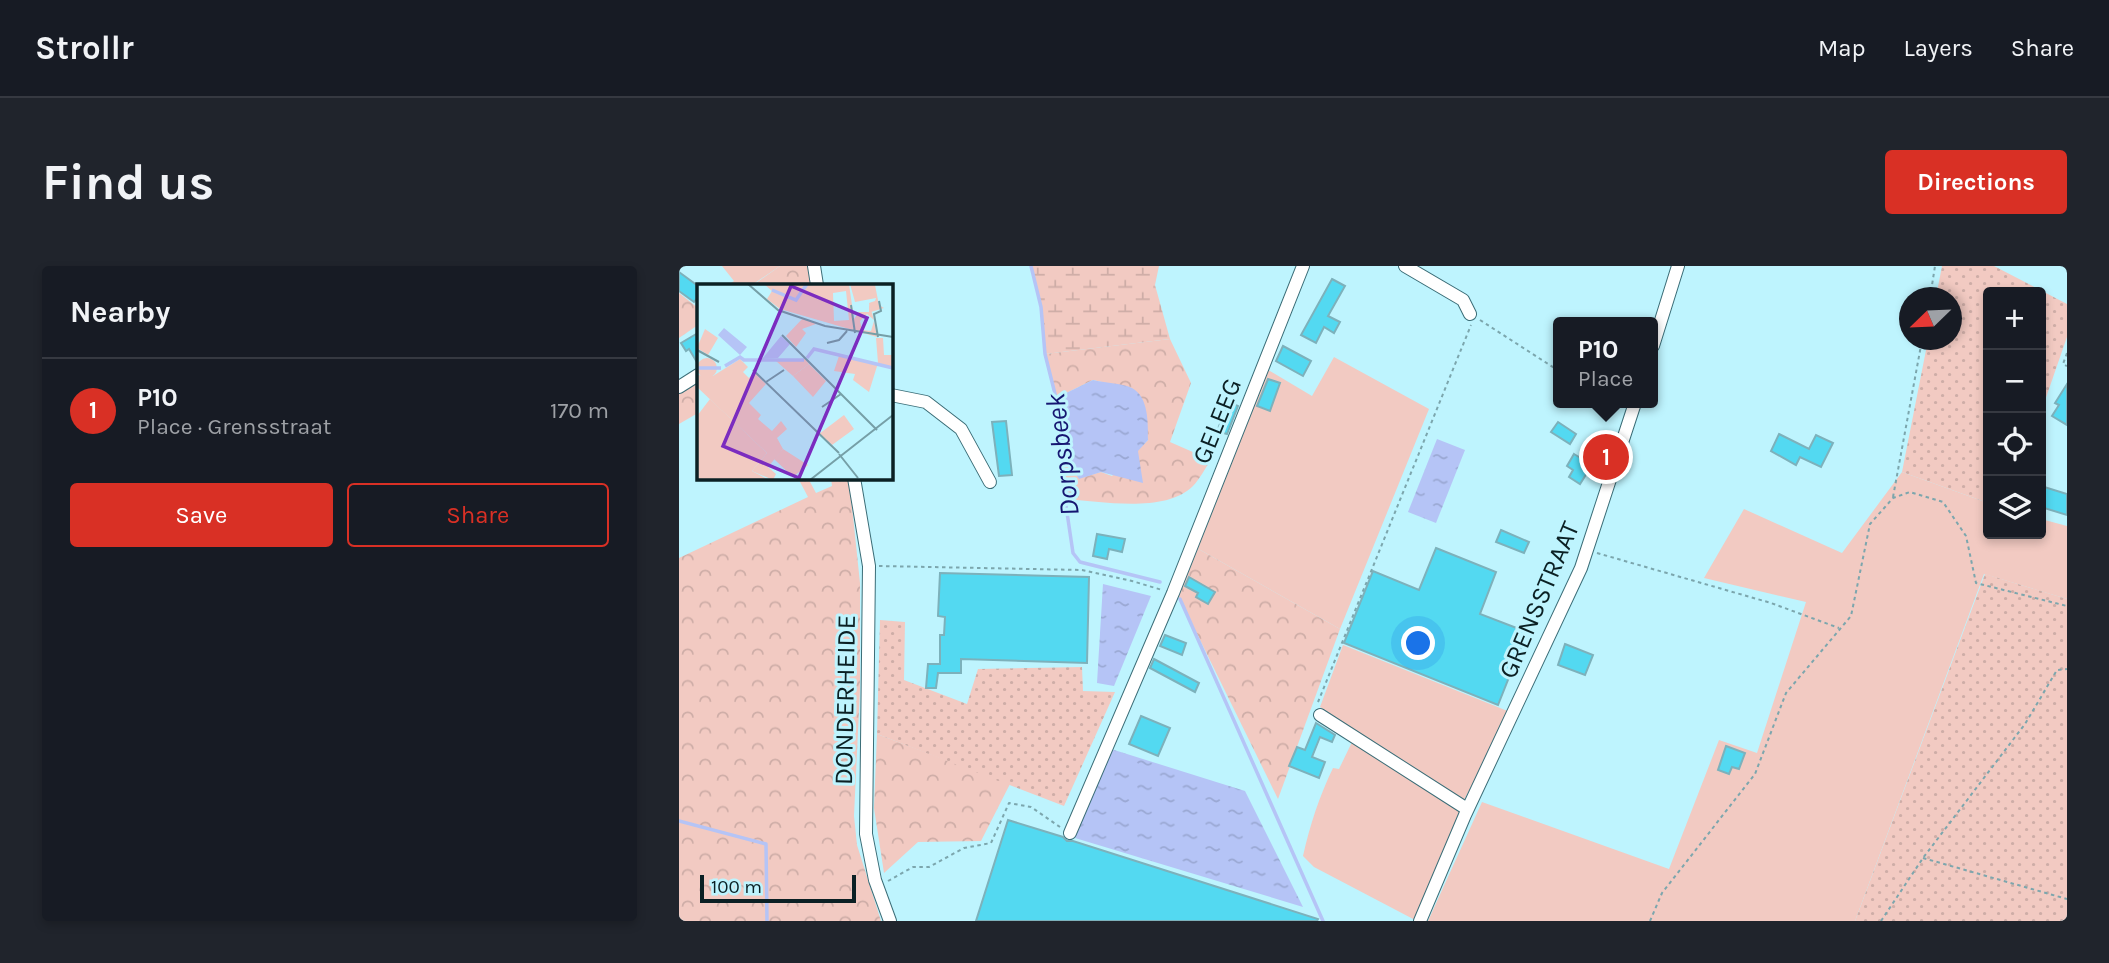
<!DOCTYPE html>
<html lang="en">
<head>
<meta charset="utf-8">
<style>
	body { margin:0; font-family:Karla,sans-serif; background:#20242c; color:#f1f3f6 }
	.controls { position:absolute; right:21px; top:21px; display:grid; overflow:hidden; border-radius:7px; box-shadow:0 4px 10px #0003 }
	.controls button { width:63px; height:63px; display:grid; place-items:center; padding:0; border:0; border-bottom:2px solid #363941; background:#171b24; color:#f1f3f6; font:35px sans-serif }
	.compass { position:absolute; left:1220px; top:21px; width:63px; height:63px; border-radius:50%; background:#171b24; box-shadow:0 4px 10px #0003; rotate:247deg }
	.scale { position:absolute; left:21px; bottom:18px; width:156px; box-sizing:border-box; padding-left:7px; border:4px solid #0b2024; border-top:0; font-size:19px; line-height:24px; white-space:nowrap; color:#0b2024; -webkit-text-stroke:5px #bef4fe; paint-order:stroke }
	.you { position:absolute; left:740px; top:378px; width:24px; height:24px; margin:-18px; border:5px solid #fff; border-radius:50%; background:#1a73e8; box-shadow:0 0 0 10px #1a73e833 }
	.badge { display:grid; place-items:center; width:46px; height:46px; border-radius:50%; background:#d93025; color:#fff; font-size:23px; font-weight:700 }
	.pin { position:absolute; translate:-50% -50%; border:4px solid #fff; box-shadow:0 2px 7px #0006 }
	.popup { position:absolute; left:874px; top:51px; width:105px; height:91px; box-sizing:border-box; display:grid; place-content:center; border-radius:7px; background:#171b24; filter:drop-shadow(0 2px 5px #0005); font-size:23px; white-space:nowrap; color:#9ea1a6 }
	.popup b { font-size:26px; color:#f1f3f6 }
	.popup::after { content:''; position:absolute; left:50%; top:100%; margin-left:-14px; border:14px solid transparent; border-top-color:#171b24 }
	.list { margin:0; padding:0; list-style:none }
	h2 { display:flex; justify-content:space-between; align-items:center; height:91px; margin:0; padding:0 28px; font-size:30px }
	h2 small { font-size:23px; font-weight:400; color:#9ea1a6 }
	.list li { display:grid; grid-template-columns:46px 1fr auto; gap:21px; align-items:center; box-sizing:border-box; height:105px; padding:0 28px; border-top:2px solid #363941 }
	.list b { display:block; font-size:26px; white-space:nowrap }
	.list p { margin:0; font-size:23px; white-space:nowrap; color:#9ea1a6 }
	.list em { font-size:23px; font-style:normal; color:#9ea1a6 }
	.actions { display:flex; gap:14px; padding:21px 28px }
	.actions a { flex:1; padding:16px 0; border:2px solid #d93025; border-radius:7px; text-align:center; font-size:24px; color:#d93025 }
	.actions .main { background:#d93025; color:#fff }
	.icon { flex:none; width:38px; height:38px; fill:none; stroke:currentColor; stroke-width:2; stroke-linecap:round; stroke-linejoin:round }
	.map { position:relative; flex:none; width:1388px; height:655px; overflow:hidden; border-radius:7px }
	header { display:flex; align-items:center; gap:42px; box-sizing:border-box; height:98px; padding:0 35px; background:#171b24; border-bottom:2px solid #363941 }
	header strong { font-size:33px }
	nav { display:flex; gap:38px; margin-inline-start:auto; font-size:24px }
	.intro { display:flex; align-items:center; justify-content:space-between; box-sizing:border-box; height:168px; padding:0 42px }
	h1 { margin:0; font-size:49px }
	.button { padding:18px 32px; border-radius:7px; background:#d93025; color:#fff; font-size:24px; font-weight:700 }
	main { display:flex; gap:42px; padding:0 42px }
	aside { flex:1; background:#171b24; border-radius:7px; box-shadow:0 4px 10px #0003 }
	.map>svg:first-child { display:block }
	.grass { fill:#f2cac2 }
	.forest { fill:url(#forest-crowns) }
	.wetland { fill:url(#wetland-marsh) }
	.park { fill:url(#park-dots) }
	.water { fill:url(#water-ripples) }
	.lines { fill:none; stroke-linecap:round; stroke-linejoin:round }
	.stream { stroke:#b5c4f6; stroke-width:3.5 }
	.building { fill:#53d9f1; stroke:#7db1bb; stroke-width:2 }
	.minor-casing { stroke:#3b6d77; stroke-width:14 }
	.path { stroke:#7ca6ad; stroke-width:2; stroke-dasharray:3.5 3.5; stroke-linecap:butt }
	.minor { stroke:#fff; stroke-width:12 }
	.labels { text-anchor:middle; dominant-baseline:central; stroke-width:6; stroke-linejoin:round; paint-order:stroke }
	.street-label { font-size:26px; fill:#0b2024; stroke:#bef4fe }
	.water-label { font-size:28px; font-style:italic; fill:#161671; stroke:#bef4fe }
	.inset-river { fill:none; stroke:#b5c4f6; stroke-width:3.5 }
	.inset-road { fill:none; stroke:#769fa7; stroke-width:2 }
	.view { fill:#7b2cbf; fill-opacity:0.15; stroke:#7b2cbf; stroke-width:3.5 }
	.inset-edge { fill:none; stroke:#0b2024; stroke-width:3.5 }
</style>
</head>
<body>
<header>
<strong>Strollr</strong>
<nav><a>Map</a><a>Layers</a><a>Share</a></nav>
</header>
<div class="intro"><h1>Find us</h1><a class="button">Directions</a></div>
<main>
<aside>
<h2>Nearby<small></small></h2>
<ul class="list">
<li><span class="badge">1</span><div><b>P10</b><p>Place · Grensstraat</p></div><em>170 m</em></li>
</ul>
<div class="actions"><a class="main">Save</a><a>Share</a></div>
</aside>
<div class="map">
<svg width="1388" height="655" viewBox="0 0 1388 655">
	<defs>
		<pattern id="forest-crowns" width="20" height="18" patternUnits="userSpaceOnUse" patternTransform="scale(1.75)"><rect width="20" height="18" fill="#f2cac2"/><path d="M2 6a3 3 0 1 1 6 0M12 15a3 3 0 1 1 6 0" fill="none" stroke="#ceada7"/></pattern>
		<pattern id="wetland-marsh" width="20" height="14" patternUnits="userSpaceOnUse" patternTransform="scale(1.75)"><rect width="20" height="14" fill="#f2cac2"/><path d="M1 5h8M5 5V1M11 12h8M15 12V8" fill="none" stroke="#ceada7"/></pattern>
		<pattern id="park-dots" width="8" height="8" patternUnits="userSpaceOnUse" patternTransform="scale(1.75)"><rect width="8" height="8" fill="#f2cac2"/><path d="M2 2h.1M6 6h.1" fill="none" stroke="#ceada7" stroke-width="1.8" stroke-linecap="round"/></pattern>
		<pattern id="water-ripples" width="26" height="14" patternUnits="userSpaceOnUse" patternTransform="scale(1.75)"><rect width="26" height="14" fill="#b5c4f6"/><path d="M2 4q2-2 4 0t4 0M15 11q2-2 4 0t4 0" fill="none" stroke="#9aa8d3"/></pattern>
	</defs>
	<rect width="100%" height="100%" fill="#bef4fe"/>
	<!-- grass -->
	<g class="grass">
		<path d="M43,0h58l-28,19h-24l6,-4z"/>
		<path d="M655,91l95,52 -89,220 -145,-82 70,-179 47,28z"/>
		<path d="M1223,206l86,31v31h53v-15l26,7v73l-83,-25 -129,347h-427l54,-119 187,67 50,-129 38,13 49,-151 -102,-24 40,-69 98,44z"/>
		<path d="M664,379l167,67 -47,90 -143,-95z"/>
		<path d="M674,474l108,71 -46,109 -101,-53 -11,-11c7,-31 16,-59 30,-88l6,1z"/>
	</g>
	<!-- forest -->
	<g class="forest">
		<path d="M101,0h29l3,19h-59z"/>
		<path d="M0,27l19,15v17l-19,13z"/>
		<path d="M491,73l21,44 -21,59 41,18c-6,8 -11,19 -18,26 -28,28 -93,15 -128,13l-3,-46 17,25 22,-6 11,4 36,-36 -15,-51 -40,-9 -37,18 -11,-44z"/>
		<path d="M19,107v40l-19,11v-40z"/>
		<path d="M119,212h10l8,15 16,-7 -1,-8h18l11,105v106l-6,127 3,29 24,76h-202v-363l129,-61z"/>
		<path d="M516,281l145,82 -62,170 -102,-208z"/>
		<path d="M198,468l133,50 -29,57 -63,1 -34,31 -10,-65z"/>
	</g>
	<!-- wetland -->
	<path class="wetland" d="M352,0h128l-4,19 15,54 -125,15 -4,-47z"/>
	<!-- park -->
	<g class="park">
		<path d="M1263,0h52l73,38v33l-26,75v-120h-53v211l-86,-31 26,-132h23v-42l-15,-1z"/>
		<path d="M1306,308l82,25v322h-212z"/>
		<path d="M201,354l25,2 -1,58 63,24 11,-35 104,-2 1,24 32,1 -51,114 -187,-72z"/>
	</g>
	<!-- water -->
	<g class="water">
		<path d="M414,114c11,3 28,3 39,8 17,9 16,36 16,52l-10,11 5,32 -42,-11 -22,7 -17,-26 -6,-55z"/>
		<path d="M758,173l28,11 -29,73 -28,-11z"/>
		<path d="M424,318l48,12 -37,90 -17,-3z"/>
		<path d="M432,483l134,42 58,116 -228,-69z"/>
	</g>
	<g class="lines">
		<!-- stream -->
		<g class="stream">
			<path d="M352,0l10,41 4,47 11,44 9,101 8,54 7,9 80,20"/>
			<path d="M501,333l143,322"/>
			<path d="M0,555l87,23 1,77"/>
		</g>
	</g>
	<!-- building -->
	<g class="building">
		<path d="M0,6l19,14v11l-4,5 -15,-11z"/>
		<path d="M653,13l13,7 -17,30 12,6 -6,11 -10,-6 -8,16 -15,-8z"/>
		<path d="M19,67v31l-9,-15 -3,2 -5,-8z"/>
		<path d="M604,80l28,15 -8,15 -27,-15z"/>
		<path d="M589,113l12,4 -10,28 -13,-5z"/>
		<path d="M1388,118v41l-15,-9 7,-11 -4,-2z"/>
		<path d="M550,136l9,4 -11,28 -10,-3z"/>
		<path d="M327,155l6,54 -13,1 -7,-54z"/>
		<path d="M879,156l18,12 -6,10 -19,-12z"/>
		<path d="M1100,168l30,15 7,-14 17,8 -12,24 -21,-10 -4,8 -25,-14z"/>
		<path d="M895,188l18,11 -12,19 -11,-7 4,-7 -6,-4z"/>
		<path d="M1362,220l26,8v21l-26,-8z"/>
		<path d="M822,264l28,12 -5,11 -28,-11z"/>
		<path d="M418,268l28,5 -3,13 -13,-3 -2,10 -14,-3z"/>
		<path d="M757,282l60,24 -16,42 47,18 -29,73 -154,-62 29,-72 46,19z"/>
		<path d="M261,307l149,4 -2,86 -126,-4v14h-23l-2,15h-10l2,-24h12v-29h4l1,-18 -7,-1z"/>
		<path d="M510,311l26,15 -7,12 -12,-7 2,-4 -13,-7z"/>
		<path d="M486,369l21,8 -4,12 -22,-9z"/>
		<path d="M886,378l28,11 -8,20 -27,-10z"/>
		<path d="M475,393l45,24 -4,9 -45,-24z"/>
		<path d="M462,450l29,12 -12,28 -29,-12z"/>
		<path d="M637,457l19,12 -3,7 -12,-5 -8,20 13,5 -6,16 -30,-12 8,-19 8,3z"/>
		<path d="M1047,480l19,7 -6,16 -7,-2 -3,7 -11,-4z"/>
		<path d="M329,554l55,17 4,4h6l245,78 -1,2h-341z"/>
	</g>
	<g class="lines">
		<!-- minor casing -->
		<g class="minor-casing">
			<g id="minor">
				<path d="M135,0l3,19"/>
				<path d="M726,0l58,34 7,14"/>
				<path d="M974,80l25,-80"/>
				<path d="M0,121l19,-12"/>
				<path d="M212,129l35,7 35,27 29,53"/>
				<path d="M175,212l15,88 -3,268 9,46 15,41"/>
				<path d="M641,449l147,94"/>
				<path d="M391,567l103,-240 130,-327"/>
				<path d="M741,655l45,-106 116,-247 54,-165"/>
			</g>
		</g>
		<!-- path -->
		<g class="path">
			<path d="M1251,32l5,-32"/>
			<path d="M801,54l79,51"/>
			<path d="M1388,87l-4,11 4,2"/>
			<path d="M929,137l11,7"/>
			<path d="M1214,231l29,-157"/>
			<path d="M918,287l174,50 68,25"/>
			<path d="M200,300l203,4 50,11 30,9"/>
			<path d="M639,436l153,-377"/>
			<path d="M1244,592l144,41"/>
			<path d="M209,615l25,-14h16l35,-19 27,-5 18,-40 22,4 29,20"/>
			<path d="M971,655l12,-28 93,-119 31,-81 65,-77 19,-92 23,-26 17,-6 33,10 23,34 10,47 91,23"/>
			<path d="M1202,655l42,-63 102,-134 32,-54 10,-1"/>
		</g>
		<!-- minor -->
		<use href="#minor" class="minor"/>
	</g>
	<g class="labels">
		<!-- street labels -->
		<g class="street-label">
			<text transform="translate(538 155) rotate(-68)">GELEEG</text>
			<text transform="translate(860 334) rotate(-67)">GRENSSTRAAT</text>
			<text transform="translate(166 434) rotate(-89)">DONDERHEIDE</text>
		</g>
		<!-- water labels -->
		<g class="water-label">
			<text transform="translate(383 189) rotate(-97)">Dorpsbeek</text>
		</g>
	</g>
	<!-- overview -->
	<g transform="translate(18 18)">
		<rect width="196" height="196" fill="#bef4fe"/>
		<path d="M153,0h38l-13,1 4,20 5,3 -13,4 -2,-9 6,-2 1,-3 -21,4zM8,45l13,9 -10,17 -11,-7zM179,54h7l1,17h9v13l-15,-5zM43,75l8,8 -5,5 6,6 5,-6 12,12 -17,19 12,12 -3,4 14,12 9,-10 6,8 -10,9 6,11 -15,18 8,7 -3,6 -21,-9 15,-18 -70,-66v-12l16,1zM112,80l17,17 -13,16 -20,-21zM147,131l10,14 -22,16 -13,-11z" fill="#f2cac2"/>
		<path d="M67,0h85l5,35 5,-7h10v-9l5,17 -7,-6 -7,7 2,9 9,1 3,-10 3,16 -97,-28 -13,-10 5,-8zM149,7l3,29 -15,1 -1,-28zM108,75l4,5 -16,12 -17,-15z" fill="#f2cac2" fill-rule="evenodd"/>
		<path d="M142,72l39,7 -9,29 -16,-12 2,-6 -21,-3zM0 84a10 10 0 1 1 20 0a10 10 0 1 1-20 0Z" fill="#f2cac2"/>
		<path d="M106,34l13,6 -14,5 4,4 -10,14 -10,-11zM13,115l57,54 -15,18 17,9h-72v-64zM86,165l25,16 -15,12 -19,-18z" fill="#f2cac2"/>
		<path d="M27,44l23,19 -7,8 -22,-20zM84,52l9,8 -12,14 -16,1z" fill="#b5c4f6"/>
		<path class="inset-river" d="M75,6l24,10 11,-16M110,74l7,-9 79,19M28,82l15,-9 4,3h60M0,84h24"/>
		<path class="inset-road" d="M51,0l30,26 47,16 68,11M154,21l4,28M85,51l95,95M181,53l-4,-23 7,-3 -2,-10M130,59l12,-3 8,-9M0,66l22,12M56,86l86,83M69,98l18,-12M125,123l19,-13M142,170l19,24M113,196l83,-65"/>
		<path class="view" d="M94,2l76,32 -68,160 -76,-32z"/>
		<rect width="196" height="196" class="inset-edge"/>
	</g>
</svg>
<div class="controls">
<button>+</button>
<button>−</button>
<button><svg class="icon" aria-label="locate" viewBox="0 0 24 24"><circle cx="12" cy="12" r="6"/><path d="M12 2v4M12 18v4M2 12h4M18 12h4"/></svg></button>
<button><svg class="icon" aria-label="layers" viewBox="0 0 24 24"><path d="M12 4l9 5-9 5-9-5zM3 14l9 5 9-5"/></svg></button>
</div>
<svg class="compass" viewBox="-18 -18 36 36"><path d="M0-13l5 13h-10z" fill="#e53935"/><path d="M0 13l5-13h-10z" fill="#9ea1a6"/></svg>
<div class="scale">100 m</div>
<div class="you"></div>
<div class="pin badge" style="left:927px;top:191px">1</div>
<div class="popup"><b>P10</b>Place</div>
</div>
</main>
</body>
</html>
